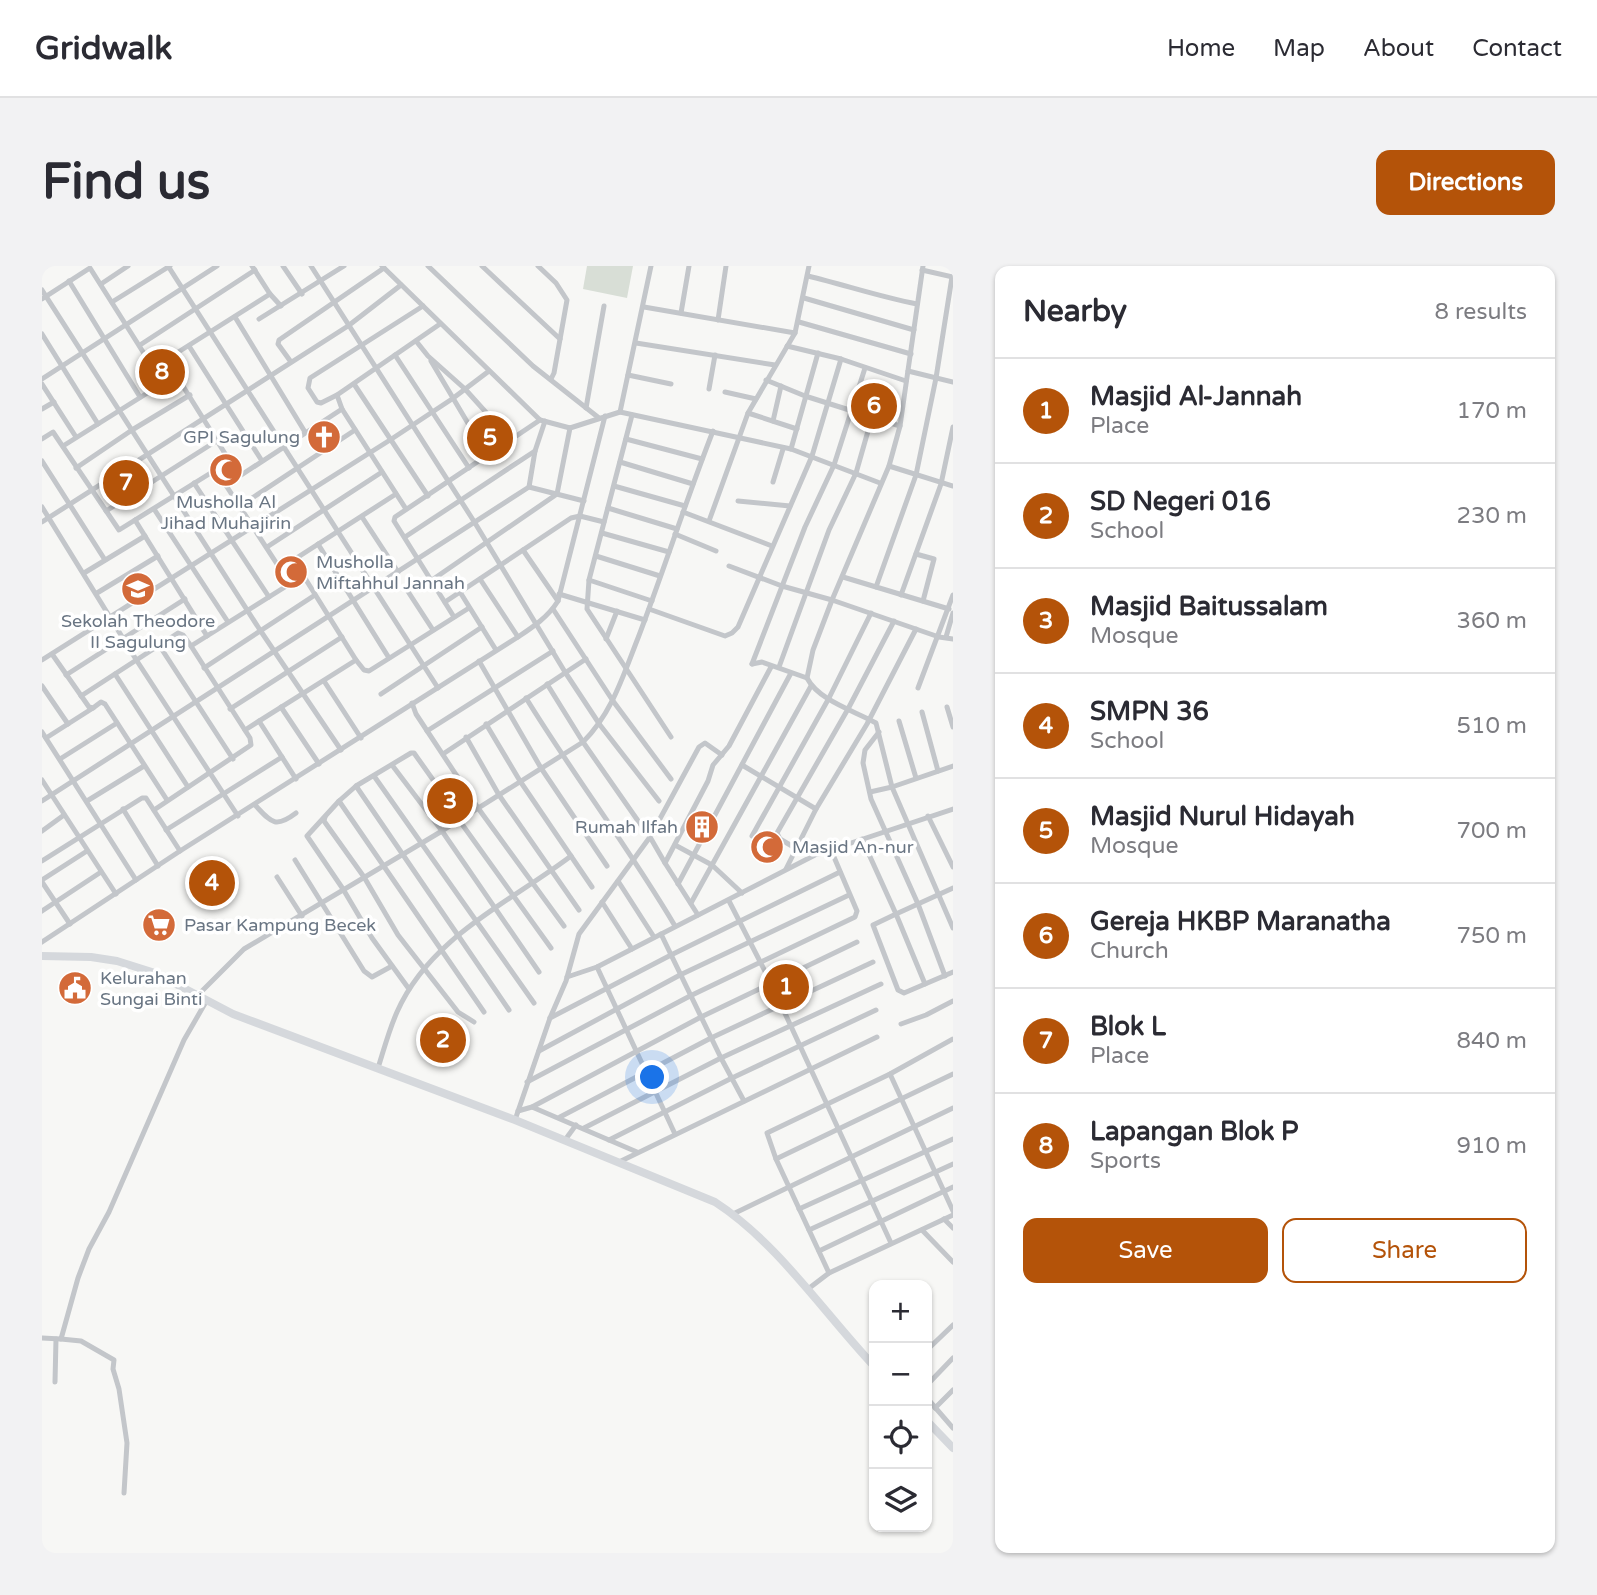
<!DOCTYPE html>
<html lang="en">
<head>
<meta charset="utf-8">
<style>
	body { margin:0; font-family:"Varela Round",sans-serif; background:#f2f2f3; color:#2b2b33 }
	.controls { position:absolute; right:21px; bottom:21px; display:grid; overflow:hidden; border-radius:14px; box-shadow:0 2px 5px #0004 }
	.controls button { width:63px; height:63px; display:grid; place-items:center; padding:0; border:0; border-bottom:2px solid #e1e1e2; background:#fff; color:#2b2b33; font:35px sans-serif }
	.you { position:absolute; left:611px; top:812px; width:24px; height:24px; margin:-18px; border:5px solid #fff; border-radius:50%; background:#1a73e8; box-shadow:0 0 0 10px #1a73e833 }
	.badge { display:grid; place-items:center; width:46px; height:46px; border-radius:50%; background:#b45309; color:#fff; font-size:23px; font-weight:700 }
	.pin { position:absolute; translate:-50% -50%; border:4px solid #fff; box-shadow:0 2px 7px #0006 }
	.list { margin:0; padding:0; list-style:none }
	h2 { display:flex; justify-content:space-between; align-items:center; height:91px; margin:0; padding:0 28px; font-size:30px }
	h2 small { font-size:23px; font-weight:400; color:#7c7c81 }
	.list li { display:grid; grid-template-columns:46px 1fr auto; gap:21px; align-items:center; box-sizing:border-box; height:105px; padding:0 28px; border-top:2px solid #e1e1e2 }
	.list b { display:block; font-size:26px; white-space:nowrap }
	.list p { margin:0; font-size:23px; white-space:nowrap; color:#7c7c81 }
	.list em { font-size:23px; font-style:normal; color:#7c7c81 }
	.actions { display:flex; gap:14px; padding:21px 28px }
	.actions a { flex:1; padding:16px 0; border:2px solid #b45309; border-radius:14px; text-align:center; font-size:24px; color:#b45309 }
	.actions .main { background:#b45309; color:#fff }
	.icon { flex:none; width:38px; height:38px; fill:none; stroke:currentColor; stroke-width:2; stroke-linecap:round; stroke-linejoin:round }
	.map { position:relative; flex:none; width:911px; height:1287px; overflow:hidden; border-radius:14px }
	header { display:flex; align-items:center; gap:42px; box-sizing:border-box; height:98px; padding:0 35px; background:#fff; border-bottom:2px solid #e1e1e2 }
	header strong { font-size:33px }
	nav { display:flex; gap:38px; margin-inline-start:auto; font-size:24px }
	.intro { display:flex; align-items:center; justify-content:space-between; box-sizing:border-box; height:168px; padding:0 42px }
	h1 { margin:0; font-size:49px }
	.button { padding:18px 32px; border-radius:14px; background:#b45309; color:#fff; font-size:24px; font-weight:700 }
	main { display:flex; gap:42px; padding:0 42px }
	aside { flex:1; background:#fff; border-radius:14px; box-shadow:0 2px 5px #0004 }
	.map>svg:first-child { display:block }
	.grass { fill:#d8ded6 }
	.lines { fill:none; stroke-linecap:round; stroke-linejoin:round }
	.street { stroke:#c3c6ca; stroke-width:5 }
	.secondary { stroke:#d5d8dc; stroke-width:8 }
	.labels { text-anchor:middle; dominant-baseline:central; stroke-width:7; stroke-linejoin:round; paint-order:stroke }
	.poi-label { font-size:18px; fill:#697583; stroke:#fff; text-anchor:start }
</style>
</head>
<body>
<header>
<strong>Gridwalk</strong>
<nav><a>Home</a><a>Map</a><a>About</a><a>Contact</a></nav>
</header>
<div class="intro"><h1>Find us</h1><a class="button">Directions</a></div>
<main>
<div class="map">
<svg width="911" height="1287" viewBox="0 0 911 1287">
	<rect width="100%" height="100%" fill="#f7f7f5"/>
	<!-- grass -->
	<path class="grass" d="M545,0h46l-6,32 -44,-9z"/>
	<g class="lines">
		<!-- street -->
		<g class="street">
			<path d="M126,0l270,422"/>
			<path d="M210,0l18,28 11,12"/>
			<path d="M241,0l19,28"/>
			<path d="M269,0l164,257 90,149 35,53 59,76"/>
			<path d="M340,0l158,154 30,8 50,-16 171,37 89,34"/>
			<path d="M386,0l105,100 66,52"/>
			<path d="M440,0l78,73"/>
			<path d="M496,0l18,17 11,17 -13,73 -3,6"/>
			<path d="M881,0l-23,160 -11,40 -57,134 -19,50 -6,28c12,23 48,33 69,45l16,64 61,-21"/>
			<path d="M0,3l4,-3"/>
			<path d="M880,4l31,7"/>
			<path d="M766,10c37,9 72,21 109,28"/>
			<path d="M27,15l71,116"/>
			<path d="M59,18l27,-18"/>
			<path d="M0,24l218,340 81,120"/>
			<path d="M762,32l110,32"/>
			<path d="M0,33l48,-31 72,114"/>
			<path d="M70,36l58,-36"/>
			<path d="M381,40l-113,72 -2,10 9,14 4,1 16,-8 103,-71"/>
			<path d="M602,41l151,26"/>
			<path d="M639,47l8,-47"/>
			<path d="M193,51l70,115"/>
			<path d="M217,53l85,-53"/>
			<path d="M676,54l8,-54"/>
			<path d="M757,56l112,32"/>
			<path d="M0,68l56,90"/>
			<path d="M374,75l12,15 37,33 46,51"/>
			<path d="M594,77l139,22"/>
			<path d="M98,79l115,-75"/>
			<path d="M147,80l73,115"/>
			<path d="M745,80l54,13 65,22"/>
			<path d="M353,89l74,113"/>
			<path d="M389,95l38,64"/>
			<path d="M249,96l-13,-18 1,-4 105,-72"/>
			<path d="M111,102l117,-74"/>
			<path d="M866,105l45,11"/>
			<path d="M586,109l43,9"/>
			<path d="M0,113l175,-113"/>
			<path d="M724,114l39,16 95,30"/>
			<path d="M0,118l34,53"/>
			<path d="M312,118l74,112"/>
			<path d="M667,123l6,-34"/>
			<path d="M683,126l31,7"/>
			<path d="M295,129l5,14 64,100"/>
			<path d="M544,142l18,-102"/>
			<path d="M0,143l12,-7"/>
			<path d="M578,146l31,-146"/>
			<path d="M706,147l49,16"/>
			<path d="M590,149l-43,165 -2,29 84,128"/>
			<path d="M731,155l8,-35"/>
			<path d="M0,173l11,-7 66,98 111,-69"/>
			<path d="M584,173l76,20"/>
			<path d="M21,180l113,-71 63,101"/>
			<path d="M749,183l27,-96"/>
			<path d="M0,195l63,99"/>
			<path d="M578,196l73,22"/>
			<path d="M847,200l64,20"/>
			<path d="M34,202l56,-38 58,-35"/>
			<path d="M174,204l74,114"/>
			<path d="M731,216l10,-33"/>
			<path d="M152,217l75,114"/>
			<path d="M184,219l116,-76"/>
			<path d="M572,220l71,20"/>
			<path d="M487,221l6,-36 10,-30"/>
			<path d="M696,235l52,5"/>
			<path d="M198,240l115,-76"/>
			<path d="M0,241l95,154 101,155"/>
			<path d="M566,242l69,21"/>
			<path d="M112,243l74,113"/>
			<path d="M64,245l112,-71"/>
			<path d="M641,246l89,34"/>
			<path d="M320,251l36,55"/>
			<path d="M93,254l72,116"/>
			<path d="M667,255l39,-108 47,-80 14,-67"/>
			<path d="M0,256l306,-196 53,-41"/>
			<path d="M560,267l67,19"/>
			<path d="M633,268l41,17"/>
			<path d="M363,271l130,-86"/>
			<path d="M276,278l71,114"/>
			<path d="M225,281l115,-75"/>
			<path d="M481,284l35,51"/>
			<path d="M874,288l18,5 -11,42"/>
			<path d="M554,290l64,20"/>
			<path d="M687,300l53,20 50,14 107,37 14,2"/>
			<path d="M239,302l115,-74"/>
			<path d="M42,307l61,-37"/>
			<path d="M801,311l106,32"/>
			<path d="M438,313l38,58"/>
			<path d="M390,314l125,-86 13,-66"/>
			<path d="M547,314l63,21"/>
			<path d="M834,321l40,-112 20,-97 16,-101"/>
			<path d="M365,324l26,40"/>
			<path d="M418,326l36,58"/>
			<path d="M55,327l61,-37"/>
			<path d="M517,328l86,26"/>
			<path d="M859,329l40,-111 12,-57"/>
			<path d="M403,336l126,-84 9,-2 24,6"/>
			<path d="M511,343l60,92 58,78"/>
			<path d="M607,343l76,27 7,-3 6,-6 74,-171 29,-97"/>
			<path d="M412,351l-60,-96 1,-4 145,-97"/>
			<path d="M904,371l7,-24"/>
			<path d="M564,373l11,-28"/>
			<path d="M117,379l74,114"/>
			<path d="M149,380l113,-71"/>
			<path d="M10,388l37,53 4,1 8,-6 4,2 62,96"/>
			<path d="M0,394l348,-220 62,-41 37,-28"/>
			<path d="M314,394l8,10 5,1 100,-63"/>
			<path d="M437,395l62,107 66,98"/>
			<path d="M710,398l53,-137 29,-62 31,-97"/>
			<path d="M710,398l10,-2 45,16"/>
			<path d="M737,401l50,-137 27,-57 16,-56"/>
			<path d="M162,402l111,-73"/>
			<path d="M73,408l73,113"/>
			<path d="M24,409l119,-76"/>
			<path d="M282,415l37,57"/>
			<path d="M505,418l36,58 60,86"/>
			<path d="M0,420l26,38"/>
			<path d="M876,422l35,-93"/>
			<path d="M339,428l101,-67"/>
			<path d="M39,430l97,-63 5,2 8,11 59,92 1,7 -97,65"/>
			<path d="M484,432c48,78 103,150 149,228"/>
			<path d="M370,437l4,11 62,94 86,118"/>
			<path d="M239,441l38,57"/>
			<path d="M905,441l6,20"/>
			<path d="M188,443l112,-72"/>
			<path d="M880,446l16,59"/>
			<path d="M217,455l37,58"/>
			<path d="M857,455l17,57"/>
			<path d="M444,458l34,57 72,106"/>
			<path d="M203,464l111,-70 -63,-101"/>
			<path d="M385,465l126,-80"/>
			<path d="M0,466l94,148"/>
			<path d="M837,466l-14,18 -2,13 8,36 47,105 27,72"/>
			<path d="M424,471l33,58 80,115"/>
			<path d="M4,472l47,-30"/>
			<path d="M401,488l143,-95"/>
			<path d="M18,493l57,-36"/>
			<path d="M350,499l50,66 97,141"/>
			<path d="M700,499l74,44"/>
			<path d="M332,510l160,227"/>
			<path d="M0,514l74,114"/>
			<path d="M314,520l153,224"/>
			<path d="M828,526l22,-5 61,141"/>
			<path d="M0,535l487,-314 55,14"/>
			<path d="M45,535l57,-35"/>
			<path d="M297,535l145,211"/>
			<path d="M213,539c16,17 20,24 41,8"/>
			<path d="M81,543l35,57"/>
			<path d="M886,550l25,51"/>
			<path d="M283,551l-1,4 40,56 34,58 60,77 16,10"/>
			<path d="M417,554l92,128"/>
			<path d="M124,564l116,-73"/>
			<path d="M0,565l22,-16"/>
			<path d="M710,570l77,-138 42,-85"/>
			<path d="M608,571l15,26"/>
			<path d="M820,573l34,75 -23,11 25,65 6,3 49,-21"/>
			<path d="M633,579l37,20 30,28"/>
			<path d="M755,583l-17,-10 -3,-6 71,-124 46,-88"/>
			<path d="M253,594l69,111 8,6 20,-11"/>
			<path d="M0,595l100,-63h4l34,53"/>
			<path d="M744,603l30,-60 51,-85 49,-95"/>
			<path d="M235,611l25,39"/>
			<path d="M0,614l45,-29"/>
			<path d="M576,615l36,56"/>
			<path d="M0,616l28,42"/>
			<path d="M636,618l113,-211"/>
			<path d="M687,635l42,82 120,260"/>
			<path d="M560,636l30,47"/>
			<path d="M649,637l120,-217"/>
			<path d="M0,645l59,-39"/>
			<path d="M656,649l-33,-52 43,-82 5,-16 16,-19 42,-79"/>
			<path d="M619,668l60,124 23,43"/>
			<path d="M0,676l138,-91 338,-214c15,-10 30,-20 40,-36l47,-185"/>
			<path d="M555,701l78,167"/>
			<path d="M525,711l30,-10 218,-112 138,-46"/>
			<path d="M883,718l-29,-70 57,-26"/>
			<path d="M367,723l-37,-51 -29,-49 -36,-53 32,-35 17,-15 55,-33h3l22,31 4,2 17,-10"/>
			<path d="M156,729l46,-46 198,-118 141,-89c29,-29 40,-66 55,-104 26,-68 48,-138 75,-207"/>
			<path d="M508,752l121,-63 169,-83"/>
			<path d="M859,758l25,-9 27,-14"/>
			<path d="M497,785l141,-76 169,-80"/>
			<path d="M336,802c6,-19 11,-38 19,-56 33,-75 112,-109 174,-156"/>
			<path d="M848,808l63,137"/>
			<path d="M485,816l163,-86 165,-79 2,-6 -26,-61"/>
			<path d="M490,841l105,45"/>
			<path d="M476,845l14,-4 169,-90 156,-75"/>
			<path d="M518,851l151,-79 162,-76"/>
			<path d="M473,854l35,-102 16,-37 13,-47 71,-97 49,-90 6,-4 17,12"/>
			<path d="M542,862l137,-70 160,-74"/>
			<path d="M523,874l11,-15"/>
			<path d="M567,874l123,-62 144,-68"/>
			<path d="M734,893l177,-85"/>
			<path d="M577,896l258,-125"/>
			<path d="M757,943l154,-70"/>
			<path d="M691,948l220,-106"/>
			<path d="M902,953l9,9"/>
			<path d="M767,964l144,-66"/>
			<path d="M880,964l31,32"/>
			<path d="M777,985l134,-64"/>
			<path d="M787,1007l-53,-114 -9,-26 123,-59 63,-35"/>
			<path d="M766,1023l21,-16 124,-58"/>
			<path d="M0,1072l19,1 17,-61 11,-29 20,-37 75,-172 23,-40"/>
			<path d="M19,1073l20,2 33,19 -1,9 6,20 8,54 -3,50"/>
			<path d="M885,1084l26,-25"/>
			<path d="M13,1116l1,-43"/>
			<path d="M885,1119l26,-27"/>
			<path d="M885,1132l26,30"/>
			<path d="M893,1142l18,-18"/>
		</g>
		<!-- secondary -->
		<g class="secondary">
			<path d="M0,690l49,1 26,4 38,12 78,41 282,106 200,82c62,40 109,111 159,164"/>
			<path d="M885,1155l26,27"/>
		</g>
	</g>
	<!-- icons -->
	<defs>
		<g id="church-disc" transform="scale(1.75)"><circle r="9.5" fill="#d36a39" stroke="#fff"/><path d="M-1.2-6h2.4v3.5h3.3v2.4h-3.3V6h-2.4V-.1h-3.3v-2.4h3.3Z" fill="#fff"/></g>
		<g id="mosque-disc" transform="scale(1.75)"><circle r="9.5" fill="#d36a39" stroke="#fff"/><path d="M3.5-4.9A6 6 0 1 0 3.5 4.9A5 5 0 1 1 3.5-4.9Z" fill="#fff"/></g>
		<g id="school-disc" transform="scale(1.75)"><circle r="9.5" fill="#d36a39" stroke="#fff"/><path d="M0-5L7-2L0 1L-7-2ZM-4 1L0 2.5L4 1V4Q0 6-4 4Z" fill="#fff"/></g>
		<g id="building-disc" transform="scale(1.75)"><circle r="9.5" fill="#d36a39" stroke="#fff"/><path d="M-4-6H4V6H1V3H-1V6H-4ZM-2.5-4.3h1.7v1.8h-1.7ZM.8-4.3h1.7v1.8H.8ZM-2.5-1h1.7V.8h-1.7ZM.8-1h1.7V.8H.8Z" fill="#fff"/></g>
		<g id="supermarket-disc" transform="scale(1.75)"><circle r="9.5" fill="#d36a39" stroke="#fff"/><path d="M-6-5.5h2.5l.6 2H6L4.5 2H-2.5L-4.4-4H-6ZM-1.5 3.2a1.3 1.3 0 1 0 .1 0ZM3 3.2a1.3 1.3 0 1 0 .1 0Z" fill="#fff"/></g>
		<g id="civic-disc" transform="scale(1.75)"><circle r="9.5" fill="#d36a39" stroke="#fff"/><path d="M-.6-6.5H3V-4.5H.6V-3L4-1V1h2V6H-6V1h2V-1L-.6-3ZM-1.2 2.5V6h2.4V2.5Z" fill="#fff"/></g>
	</defs>
	<g fill-rule="evenodd">
		<use href="#church-disc" x="282" y="171"/>
		<use href="#mosque-disc" x="184" y="204"/>
		<use href="#mosque-disc" x="249" y="306"/>
		<use href="#school-disc" x="96" y="323"/>
		<use href="#building-disc" x="660" y="561"/>
		<use href="#mosque-disc" x="725" y="581"/>
		<use href="#supermarket-disc" x="117" y="659"/>
		<use href="#civic-disc" x="33" y="722"/>
	</g>
	<g class="labels">
		<!-- poi labels -->
		<g class="poi-label">
			<text x="258" y="171" text-anchor="end">GPI Sagulung</text>
			<text x="184" y="236" text-anchor="middle">Musholla Al<tspan x="184" dy="21">Jihad Muhajirin</tspan></text>
			<text x="274" y="296">Musholla<tspan x="274" dy="21">Miftahhul Jannah</tspan></text>
			<text x="96" y="355" text-anchor="middle">Sekolah Theodore<tspan x="96" dy="21">II Sagulung</tspan></text>
			<text x="636" y="561" text-anchor="end">Rumah Ilfah</text>
			<text x="750" y="581">Masjid An-nur</text>
			<text x="142" y="659">Pasar Kampung Becek</text>
			<text x="58" y="712">Kelurahan<tspan x="58" dy="21">Sungai Binti</tspan></text>
		</g>
	</g>
</svg>
<div class="controls">
<button>+</button>
<button>−</button>
<button><svg class="icon" aria-label="locate" viewBox="0 0 24 24"><circle cx="12" cy="12" r="6"/><path d="M12 2v4M12 18v4M2 12h4M18 12h4"/></svg></button>
<button><svg class="icon" aria-label="layers" viewBox="0 0 24 24"><path d="M12 4l9 5-9 5-9-5zM3 14l9 5 9-5"/></svg></button>
</div>
<div class="you"></div>
<div class="pin badge" style="left:744px;top:721px">1</div>
<div class="pin badge" style="left:401px;top:774px">2</div>
<div class="pin badge" style="left:408px;top:535px">3</div>
<div class="pin badge" style="left:170px;top:617px">4</div>
<div class="pin badge" style="left:448px;top:172px">5</div>
<div class="pin badge" style="left:832px;top:140px">6</div>
<div class="pin badge" style="left:84px;top:217px">7</div>
<div class="pin badge" style="left:120px;top:106px">8</div>
</div>
<aside>
<h2>Nearby<small>8 results</small></h2>
<ul class="list">
<li><span class="badge">1</span><div><b>Masjid Al-Jannah</b><p>Place</p></div><em>170 m</em></li>
<li><span class="badge">2</span><div><b>SD Negeri 016</b><p>School</p></div><em>230 m</em></li>
<li><span class="badge">3</span><div><b>Masjid Baitussalam</b><p>Mosque</p></div><em>360 m</em></li>
<li><span class="badge">4</span><div><b>SMPN 36</b><p>School</p></div><em>510 m</em></li>
<li><span class="badge">5</span><div><b>Masjid Nurul Hidayah</b><p>Mosque</p></div><em>700 m</em></li>
<li><span class="badge">6</span><div><b>Gereja HKBP Maranatha</b><p>Church</p></div><em>750 m</em></li>
<li><span class="badge">7</span><div><b>Blok L</b><p>Place</p></div><em>840 m</em></li>
<li><span class="badge">8</span><div><b>Lapangan Blok P</b><p>Sports</p></div><em>910 m</em></li>
</ul>
<div class="actions"><a class="main">Save</a><a>Share</a></div>
</aside>
</main>
</body>
</html>
